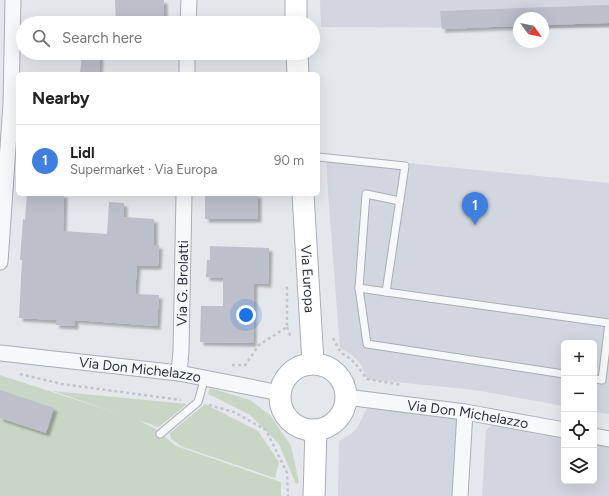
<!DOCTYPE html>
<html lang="en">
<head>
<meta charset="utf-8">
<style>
	body { margin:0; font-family:Figtree,sans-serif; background:#f2f2f2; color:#222 }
	.controls { position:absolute; right:12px; bottom:12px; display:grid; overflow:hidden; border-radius:6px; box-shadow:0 4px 16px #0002 }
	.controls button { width:36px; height:36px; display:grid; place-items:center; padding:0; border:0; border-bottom:1px solid #e0e0e0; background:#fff; color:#222; font:20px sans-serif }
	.compass { position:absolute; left:513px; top:12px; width:36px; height:36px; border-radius:50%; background:#fff; box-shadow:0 4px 16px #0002; rotate:123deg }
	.you { position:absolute; left:246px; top:315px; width:14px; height:14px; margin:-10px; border:3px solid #fff; border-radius:50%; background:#1a73e8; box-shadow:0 0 0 6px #1a73e833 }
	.badge { display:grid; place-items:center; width:26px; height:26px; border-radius:50%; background:#d1495b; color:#fff; font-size:13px; font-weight:700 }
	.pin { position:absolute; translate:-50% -33px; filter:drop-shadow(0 1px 2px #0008) }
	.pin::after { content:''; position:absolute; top:21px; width:14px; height:12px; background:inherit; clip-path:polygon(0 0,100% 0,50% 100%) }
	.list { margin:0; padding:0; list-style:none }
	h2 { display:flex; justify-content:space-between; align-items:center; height:52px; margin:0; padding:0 16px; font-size:17px }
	h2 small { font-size:13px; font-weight:400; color:#767676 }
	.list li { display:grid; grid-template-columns:26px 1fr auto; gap:12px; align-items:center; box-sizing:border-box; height:72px; padding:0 16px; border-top:1px solid #e0e0e0 }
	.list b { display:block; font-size:15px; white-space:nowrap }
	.list p { margin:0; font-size:13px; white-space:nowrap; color:#767676 }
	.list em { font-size:13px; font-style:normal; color:#767676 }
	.icon { flex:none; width:22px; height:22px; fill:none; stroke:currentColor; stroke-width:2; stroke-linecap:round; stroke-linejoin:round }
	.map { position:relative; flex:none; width:609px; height:496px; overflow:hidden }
	.search { position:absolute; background:#fff; box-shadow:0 4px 16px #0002; left:16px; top:16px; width:304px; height:44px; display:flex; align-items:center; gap:10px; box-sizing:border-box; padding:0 14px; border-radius:22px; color:#767676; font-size:15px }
	.panel { position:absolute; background:#fff; box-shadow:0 4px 16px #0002; left:16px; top:72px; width:304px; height:124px; border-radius:6px }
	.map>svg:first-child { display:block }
	.built { fill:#d2d6de }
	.green { fill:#c9d6c5 }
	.building { fill:#bbc0ca; filter:url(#shadow) }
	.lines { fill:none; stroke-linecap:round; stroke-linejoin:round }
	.lane-casing { stroke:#a9aeb7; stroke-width:9 }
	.street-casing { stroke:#a9aeb7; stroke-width:17 }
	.secondary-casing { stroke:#a9aeb7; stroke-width:23 }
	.path { stroke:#c2c5cb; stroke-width:2.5; stroke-dasharray:3 3; stroke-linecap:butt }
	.lane { stroke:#f7f8fa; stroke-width:7 }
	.street { stroke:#f7f8fa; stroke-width:15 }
	.secondary { stroke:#fff; stroke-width:21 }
	.labels { text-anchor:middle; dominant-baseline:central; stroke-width:3; stroke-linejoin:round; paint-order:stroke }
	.street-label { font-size:14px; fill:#2b3445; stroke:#f4f6f9 }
</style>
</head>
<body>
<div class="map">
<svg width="609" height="496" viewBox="0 0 609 496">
	<defs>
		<filter id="shadow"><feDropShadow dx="3.5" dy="3.5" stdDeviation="1" flood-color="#0004"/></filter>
	</defs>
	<rect width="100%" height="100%" fill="#e4e7ec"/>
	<!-- built -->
	<g class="built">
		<path d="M320,0h289v28h-66v-10h-24v10l-198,-1z"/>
		<path d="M326,155l283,28v231l-15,-2v-69h-30v63l-89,-16 -108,-11 -7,-16 -9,-9 -11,-6 -12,-155z"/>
		<path d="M367,408l91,9 -4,79h-116l1,-55 12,-7 6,-6z"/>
		<path d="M495,423l69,12v46h30v-40l15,2v53h-127l4,-66z"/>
	</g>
	<!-- green -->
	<g class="green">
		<path d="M0,375l120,39 -67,-23 134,13 -28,23 -21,-7 16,8 22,18 105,36v14h-281z"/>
		<path d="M210,388l40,12 20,15 21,31 8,37 -3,1 -17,-40 -29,-29 -42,-21z"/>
		<path d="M205,404l53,27 21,31 -4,16 -92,-31 -12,-8 -1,-6z"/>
	</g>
	<!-- building -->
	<g class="building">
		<path d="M115,0h49v23h-48z"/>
		<path d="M609,5v18l-66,2v-7h-24v8l-77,3 -2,-18z"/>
		<path d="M82,53h18l-1,21h-19z"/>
		<path d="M27,194h37l-1,37 44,3 2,-32 15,1v14l30,2v26h5l-1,21h-21l-2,28 24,1 -2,31 -82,-6v6l-19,-1v-5l-37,-2 3,-58h-2l3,-41 2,1z"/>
		<rect x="205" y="194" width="53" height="25"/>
		<path d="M210,246l59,2 -1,36 -14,-1 -1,60 -53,-1 1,-36h22v-28l-17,-1 1,-17h3z"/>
		<path d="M0,390l54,18 -8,25 -46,-15z"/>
	</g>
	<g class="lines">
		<!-- lane casing -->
		<g class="lane-casing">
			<g id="lane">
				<path d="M318,157l87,9 -19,126 223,31 -7,57 -8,-1"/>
				<path d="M400,201l-34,-7 -7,94 8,56 197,30"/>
				<path d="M359,288l27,4"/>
				<path d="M160,434l38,-32 7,-25"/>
			</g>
		</g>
		<!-- street casing -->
		<g class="street-casing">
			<g id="street">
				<path d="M188,23l1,-23"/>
				<path d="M187,74v-21"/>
				<path d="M0,262l11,-158 2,-104"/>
				<path id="s1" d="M0,353l179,20 101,20"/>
				<path id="s2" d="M179,373l2,-22 3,-157"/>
				<path id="s3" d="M346,397l119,15 99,18"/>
				<path d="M594,436l15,3"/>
				<path d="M460,496l5,-84"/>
			</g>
		</g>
		<!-- secondary casing -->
		<g class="secondary-casing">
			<g id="secondary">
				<path d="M296,23v-23"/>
				<path d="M297,53l1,21"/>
				<path id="s4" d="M303,194l10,169"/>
				<circle cx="313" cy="397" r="33"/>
				<path d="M314,496l2,-66"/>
			</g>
		</g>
		<!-- path -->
		<g class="path">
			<path d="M287,327l3,8h1"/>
			<path d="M333,338l8,15c12,5 18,16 26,26l35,6"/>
			<path d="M232,365h13l14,-20 28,-18v-41"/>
			<path d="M20,374l42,10 119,16"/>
			<path d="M209,405l25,7 32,18 21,43 1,23"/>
		</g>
		<!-- lane -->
		<use href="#lane" class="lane"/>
		<!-- street -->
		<use href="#street" class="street"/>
		<!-- secondary -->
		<use href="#secondary" class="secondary"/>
	</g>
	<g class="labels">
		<!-- street labels -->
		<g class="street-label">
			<text stroke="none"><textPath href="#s4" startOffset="85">Via Europa</textPath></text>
			<text stroke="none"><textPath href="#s2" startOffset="90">Via G. Brolatti</textPath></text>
			<text stroke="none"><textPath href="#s1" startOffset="141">Via Don Michelazzo</textPath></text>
			<text stroke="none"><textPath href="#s3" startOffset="123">Via Don Michelazzo</textPath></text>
		</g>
	</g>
</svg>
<div class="controls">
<button>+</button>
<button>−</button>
<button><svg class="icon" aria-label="locate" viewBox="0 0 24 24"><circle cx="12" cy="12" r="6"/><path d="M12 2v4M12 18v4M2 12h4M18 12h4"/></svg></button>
<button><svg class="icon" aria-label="layers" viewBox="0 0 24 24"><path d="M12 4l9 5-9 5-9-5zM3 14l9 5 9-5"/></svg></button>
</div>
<svg class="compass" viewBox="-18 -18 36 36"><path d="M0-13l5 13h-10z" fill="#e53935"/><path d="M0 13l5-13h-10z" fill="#767676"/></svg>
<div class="you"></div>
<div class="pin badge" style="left:475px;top:225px;background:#3f7fe0">1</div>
<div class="search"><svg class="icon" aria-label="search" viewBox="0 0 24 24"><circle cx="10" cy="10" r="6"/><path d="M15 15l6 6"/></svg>Search here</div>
<section class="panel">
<h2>Nearby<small></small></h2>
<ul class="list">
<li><span class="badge" style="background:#3f7fe0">1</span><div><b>Lidl</b><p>Supermarket · Via Europa</p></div><em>90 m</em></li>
</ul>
</section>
</div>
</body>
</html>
